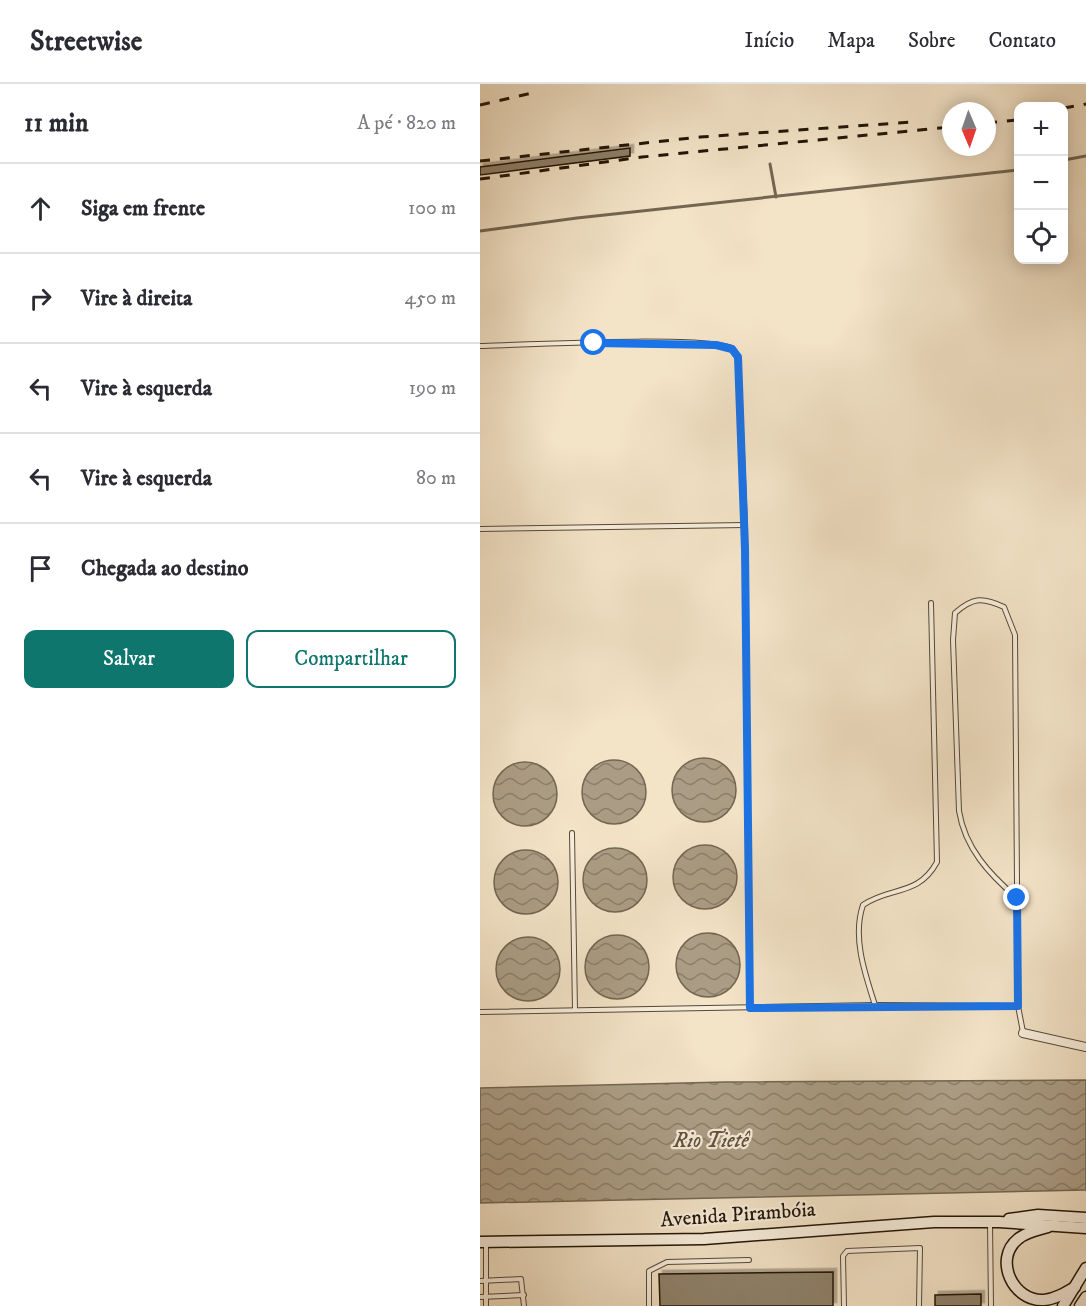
<!DOCTYPE html>
<html lang="pt">
<head>
<meta charset="utf-8">
<style>
	body { margin:0; font-family:"IM FELL DW Pica",serif; background:#f2f2f3; color:#2b2b33 }
	.controls { position:absolute; right:18px; top:18px; display:grid; overflow:hidden; border-radius:12px; box-shadow:0 3px 15px #0003 }
	.controls button { width:54px; height:54px; display:grid; place-items:center; padding:0; border:0; border-bottom:2px solid #e1e1e2; background:#fff; color:#2b2b33; font:30px sans-serif }
	.compass { position:absolute; left:462px; top:18px; width:54px; height:54px; border-radius:50%; background:#fff; box-shadow:0 3px 15px #0003; rotate:178deg }
	.stop { position:absolute; width:18px; height:18px; margin:-14px; border:4px solid #1a73e8; border-radius:50%; background:#fff }
	.stop.end { background:#1a73e8; border-color:#fff; box-shadow:0 2px 6px #0008 }
	.list { margin:0; padding:0; list-style:none }
	h2 { display:flex; justify-content:space-between; align-items:center; height:78px; margin:0; padding:0 24px; font-size:26px }
	h2 small { font-size:20px; font-weight:400; color:#7c7c81 }
	.list li { display:grid; grid-template-columns:39px 1fr auto; gap:18px; align-items:center; box-sizing:border-box; height:90px; padding:0 24px; border-top:2px solid #e1e1e2 }
	.list b { display:block; font-size:22px; white-space:nowrap }
	.list em { font-size:20px; font-style:normal; color:#7c7c81 }
	.actions { display:flex; gap:12px; padding:18px 24px }
	.actions a { flex:1; padding:14px 0; border:2px solid #0f766e; border-radius:12px; text-align:center; font-size:21px; color:#0f766e }
	.actions .main { background:#0f766e; color:#fff }
	.icon { flex:none; width:33px; height:33px; fill:none; stroke:currentColor; stroke-width:2; stroke-linecap:round; stroke-linejoin:round }
	.map { position:relative; flex:none; width:606px; height:1222px; overflow:hidden }
	header { display:flex; align-items:center; gap:36px; box-sizing:border-box; height:84px; padding:0 30px; background:#fff; border-bottom:2px solid #e1e1e2 }
	header strong { font-size:28px }
	nav { display:flex; gap:33px; margin-inline-start:auto; font-size:21px }
	main { display:flex }
	aside { flex:1; background:#fff }
	.map>svg:first-child { display:block }
	.water { fill:url(#water-waves); stroke:#736652; stroke-width:1.5 }
	.lines { fill:none; stroke-linecap:round; stroke-linejoin:round }
	.stream { stroke:#736652; stroke-width:3 }
	.building { fill:#8e806a; stroke:#201406; stroke-width:1.5; filter:url(#shadow) }
	.service-casing { stroke:#554836; stroke-width:6 }
	.minor-casing { stroke:#554836; stroke-width:10 }
	.secondary-casing { stroke:#201406; stroke-width:13 }
	.service { stroke:#f7eddb; stroke-width:4 }
	.minor { stroke:#f7eddb; stroke-width:8 }
	.secondary { stroke:#f7eddb; stroke-width:10 }
	.rail { stroke:#201406; stroke-width:3; stroke-dasharray:10 10; stroke-linecap:butt }
	.route { stroke:#1a73e8; stroke-width:8 }
	.labels { text-anchor:middle; dominant-baseline:central; stroke-width:4.5; stroke-linejoin:round; paint-order:stroke }
	.street-label { font-size:21px; fill:#201406; stroke:#f7eddb }
	.water-label { font-size:22px; font-style:italic; fill:#5f523f; stroke:#f7eddb }
</style>
</head>
<body>
<header>
<strong>Streetwise</strong>
<nav><a>Início</a><a>Mapa</a><a>Sobre</a><a>Contato</a></nav>
</header>
<main>
<aside>
<h2>11 min<small>A pé · 820 m</small></h2>
<ul class="list">
<li><svg class="icon" aria-label="ahead" viewBox="0 0 24 24"><path d="M12 20V5M6 11l6-6 6 6"/></svg><div><b>Siga em frente</b></div><em>100 m</em></li>
<li><svg class="icon" aria-label="right" viewBox="0 0 24 24"><path d="M7 20v-9h11M14 6l5 5-5 5"/></svg><div><b>Vire à direita</b></div><em>450 m</em></li>
<li><svg class="icon" aria-label="left" viewBox="0 0 24 24"><path d="M17 20v-9H6M10 6l-5 5 5 5"/></svg><div><b>Vire à esquerda</b></div><em>190 m</em></li>
<li><svg class="icon" aria-label="left" viewBox="0 0 24 24"><path d="M17 20v-9H6M10 6l-5 5 5 5"/></svg><div><b>Vire à esquerda</b></div><em>80 m</em></li>
<li><svg class="icon" aria-label="arrive" viewBox="0 0 24 24"><path d="M6 21V4h12l-3 4 3 4H6"/></svg><div><b>Chegada ao destino</b></div></li>
</ul>
<div class="actions"><a class="main">Salvar</a><a>Compartilhar</a></div>
</aside>
<div class="map">
<svg width="606" height="1222" viewBox="0 0 606 1222">
	<defs>
		<pattern id="water-waves" width="16" height="10" patternUnits="userSpaceOnUse" patternTransform="scale(1.5)"><rect width="16" height="10" fill="#ab9d85"/><path d="M0 5q4-4 8 0t8 0" fill="none" stroke="#8b7f6b"/></pattern>
		<filter id="shadow"><feDropShadow dx="3.5" dy="-3.5" stdDeviation="0" flood-color="#0004"/></filter>
	</defs>
	<rect width="100%" height="100%" fill="#f3e3c7"/>
	<filter id="stains"><feTurbulence type="fractalNoise" baseFrequency=".00333" numOctaves="4"/><feColorMatrix values="0 0 0 0 .2 0 0 0 0 .09 0 0 0 0 .02 0 0 0 .5 -.17"/></filter>
	<radialGradient id="worn" r=".72"><stop offset=".6" stop-color="#630" stop-opacity="0"/><stop offset="1" stop-color="#630" stop-opacity=".3"/></radialGradient>
	<!-- water -->
	<g class="water">
		<circle cx="224" cy="706" r="32"/>
		<circle cx="134" cy="708" r="32"/>
		<circle cx="45" cy="710" r="32"/>
		<circle cx="225" cy="793" r="32"/>
		<circle cx="135" cy="796" r="32"/>
		<circle cx="46" cy="798" r="32"/>
		<circle cx="228" cy="881" r="32"/>
		<circle cx="137" cy="883" r="32"/>
		<circle cx="48" cy="885" r="32"/>
		<path d="M606,996v110l-606,13v-115l245,-6z"/>
	</g>
	<g class="lines">
		<!-- stream -->
		<g class="stream">
			<path d="M584,76l22,-4"/>
			<path d="M290,80l6,33"/>
			<path d="M0,147l97,-13 441,-48"/>
		</g>
	</g>
	<!-- building -->
	<g class="building">
		<path d="M150,64v8l-150,19v-8z"/>
		<path d="M353,1188v34h-173l-1,-32z"/>
		<path d="M501,1210v12h-46v-11z"/>
	</g>
	<g class="lines">
		<!-- service casing -->
		<g class="service-casing">
			<g id="service">
				<path d="M0,262c36,-1 233,-11 253,3 2,2 3,5 5,8l7,168 5,483"/>
				<path d="M0,445l265,-4"/>
				<path d="M92,749l3,177"/>
				<path d="M537,814c-28,-24 -52,-50 -58,-87l-6,-171 2,-27c18,-16 28,-16 49,-6l11,28 3,371"/>
				<path d="M395,921c-10,-31 -23,-68 -12,-100 27,-19 55,-8 74,-43l-6,-259"/>
				<path d="M0,928l395,-7 143,1 5,26"/>
				<path d="M510,1139l1,83"/>
				<path d="M0,1197l41,-2 3,27"/>
				<path d="M0,1213l44,-2"/>
				<path d="M6,1222v-64"/>
				<path d="M169,1222v-35l18,-9 82,-2"/>
				<path d="M364,1222l-1,-50 4,-5 73,-3 -1,58"/>
			</g>
		</g>
		<!-- minor casing -->
		<g class="minor-casing">
			<path id="minor" d="M543,949l63,14"/>
		</g>
		<!-- secondary casing -->
		<g class="secondary-casing">
			<g id="secondary">
				<path d="M529,1135l29,-4 48,3"/>
				<path d="M568,1143c-10,3 -22,5 -30,12 -25,20 -5,63 26,61 11,-1 21,-7 31,-13"/>
				<path d="M0,1158l224,-3 230,-17h65l87,6"/>
				<path d="M583,1222l23,-38"/>
				<path d="M600,1222l6,-9"/>
			</g>
		</g>
		<!-- service -->
		<use href="#service" class="service"/>
		<!-- minor -->
		<use href="#minor" class="minor"/>
		<!-- secondary -->
		<use href="#secondary" class="secondary"/>
		<!-- rail -->
		<g class="rail">
			<path d="M0,21l56,-13"/>
			<path d="M584,24l22,-4"/>
			<path d="M507,39l31,-3"/>
			<path d="M0,77l220,-24 212,-15"/>
			<path d="M0,95l162,-22 309,-30"/>
		</g>
	</g>
	<g class="lines">
		<!-- route -->
		<path class="route" d="M114,259l122,2 16,4 6,8 7,192 5,459 268,-2 -1,-108"/>
	</g>
	<g class="labels">
		<!-- street labels -->
		<g class="street-label">
			<text transform="translate(258 1131) rotate(-4)">Avenida Pirambóia</text>
		</g>
		<!-- water labels -->
		<g class="water-label">
			<text x="231" y="1056">Rio Tietê</text>
		</g>
	</g>
	<rect width="100%" height="100%" filter="url(#stains)"/>
	<rect width="100%" height="100%" fill="url(#worn)"/>
</svg>
<div class="controls">
<button>+</button>
<button>−</button>
<button><svg class="icon" aria-label="locate" viewBox="0 0 24 24"><circle cx="12" cy="12" r="6"/><path d="M12 2v4M12 18v4M2 12h4M18 12h4"/></svg></button>
</div>
<svg class="compass" viewBox="-18 -18 36 36"><path d="M0-13l5 13h-10z" fill="#e53935"/><path d="M0 13l5-13h-10z" fill="#7c7c81"/></svg>
<div class="stop" style="left:114px;top:259px"></div>
<div class="stop end" style="left:537px;top:814px"></div>
</div>
</main>
</body>
</html>
